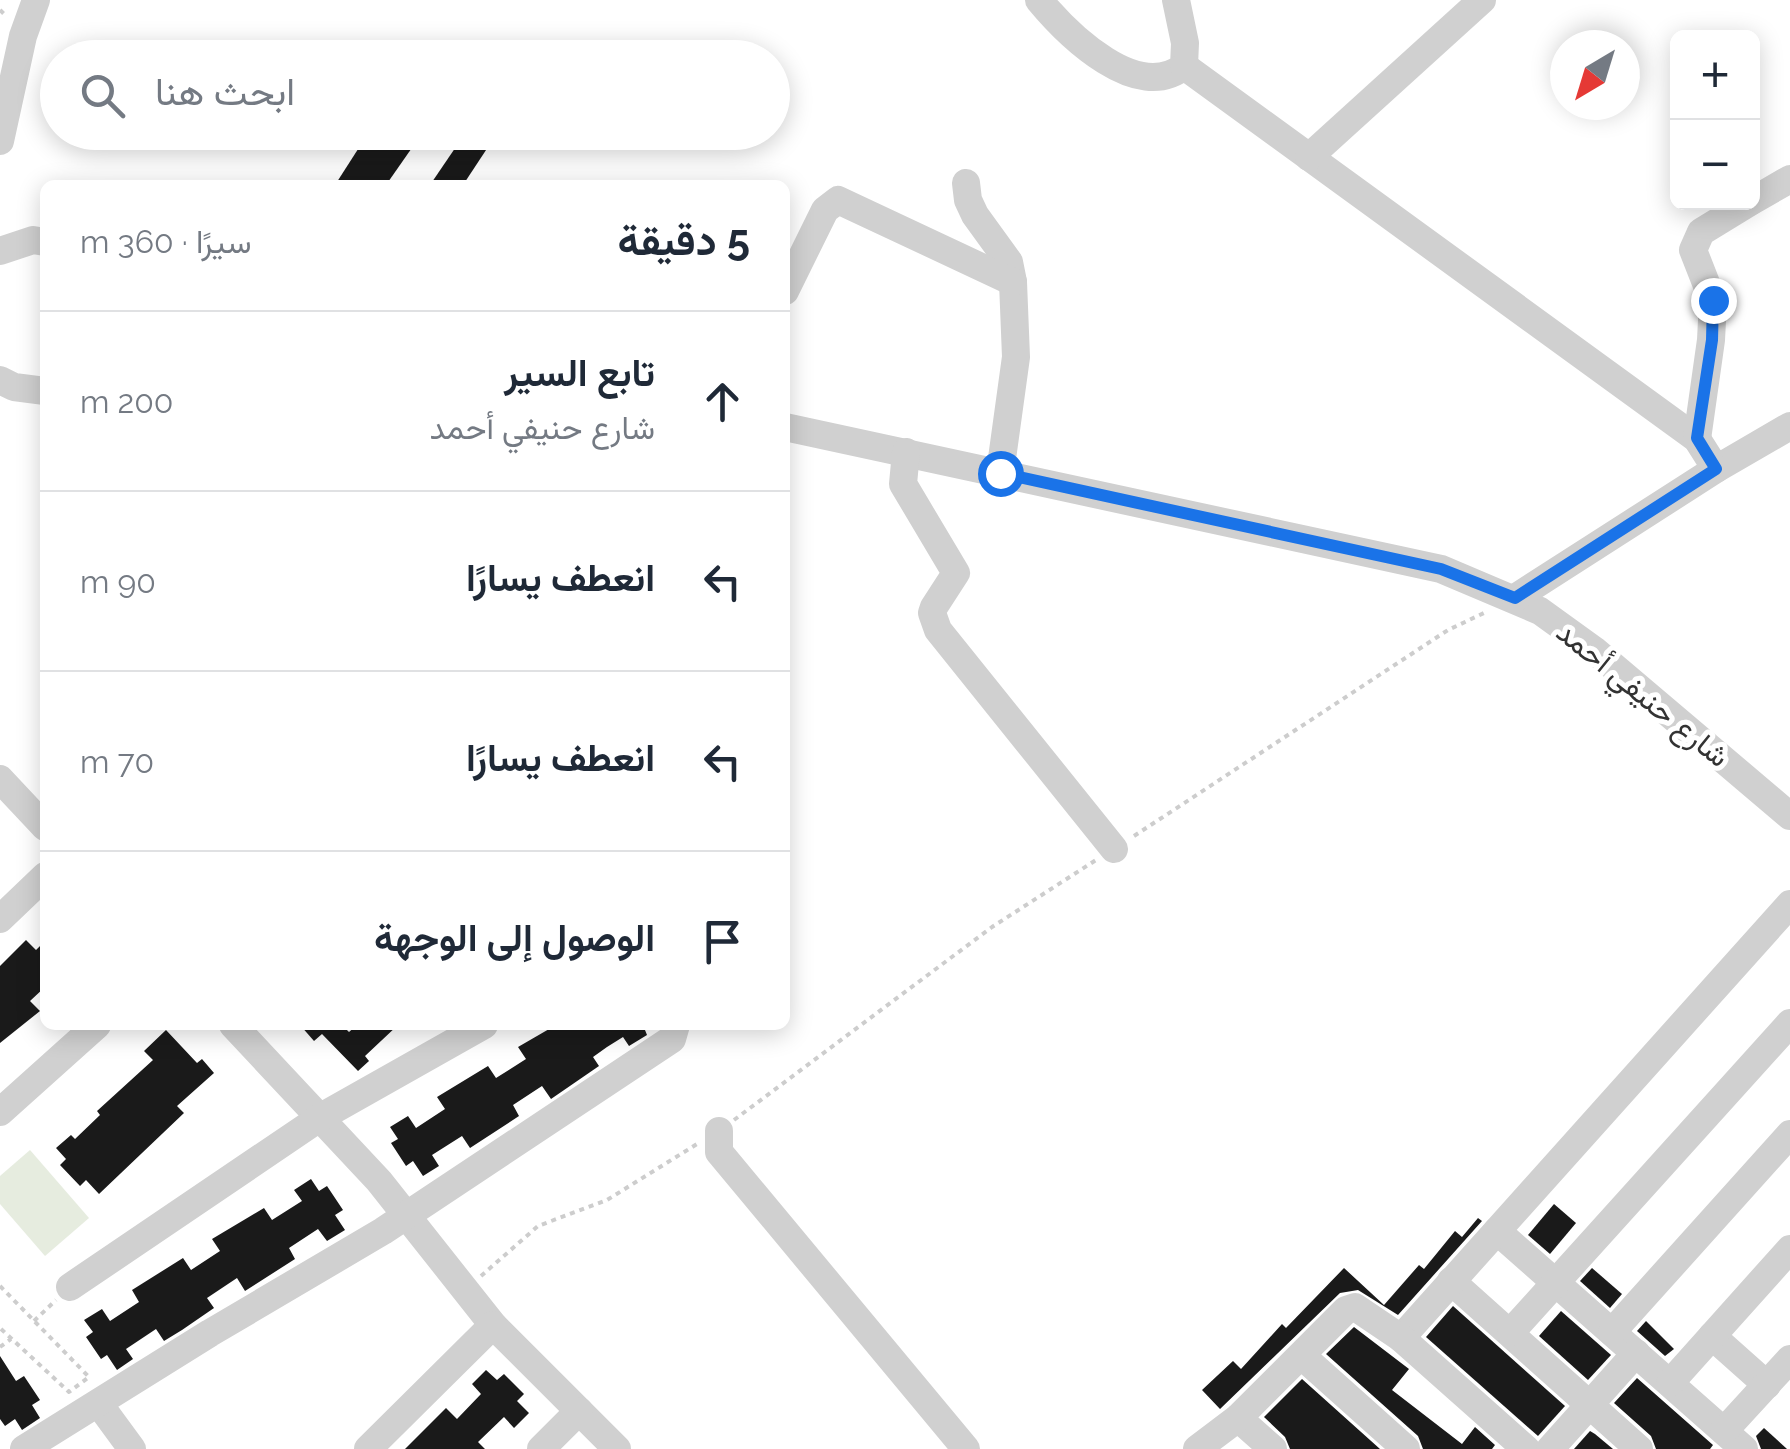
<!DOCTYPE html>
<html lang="ar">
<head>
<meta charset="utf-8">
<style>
	body { margin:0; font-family:Raleway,Vazirmatn,sans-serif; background:#f6f6f7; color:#1f2937; direction:rtl }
	.controls { position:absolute; right:30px; top:30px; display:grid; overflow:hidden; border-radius:15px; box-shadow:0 5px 25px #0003 }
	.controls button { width:90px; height:90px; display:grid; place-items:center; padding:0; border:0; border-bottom:2px solid #e0e1e3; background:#fff; color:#1f2937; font:50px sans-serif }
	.compass { position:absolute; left:1550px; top:30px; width:90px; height:90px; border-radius:50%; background:#fff; box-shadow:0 5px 25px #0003; rotate:218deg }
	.stop { position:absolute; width:30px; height:30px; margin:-22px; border:8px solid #1a73e8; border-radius:50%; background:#fff }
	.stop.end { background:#1a73e8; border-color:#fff; box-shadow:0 2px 10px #0008 }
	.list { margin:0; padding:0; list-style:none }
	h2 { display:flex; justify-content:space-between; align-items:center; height:130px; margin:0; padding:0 40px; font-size:42px }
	h2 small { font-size:32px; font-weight:400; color:#747a83 }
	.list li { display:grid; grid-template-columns:65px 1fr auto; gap:30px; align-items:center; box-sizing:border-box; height:180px; padding:0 40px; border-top:2px solid #e0e1e3 }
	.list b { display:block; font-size:38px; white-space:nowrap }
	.list p { margin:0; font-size:32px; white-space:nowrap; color:#747a83 }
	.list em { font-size:32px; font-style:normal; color:#747a83 }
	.icon { flex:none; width:55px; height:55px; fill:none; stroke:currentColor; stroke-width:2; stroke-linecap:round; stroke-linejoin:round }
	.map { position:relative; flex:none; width:1790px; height:1449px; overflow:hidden; direction:ltr }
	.search { position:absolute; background:#fff; box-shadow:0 5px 25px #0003; left:40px; top:40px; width:750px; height:110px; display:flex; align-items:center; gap:25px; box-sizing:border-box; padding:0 35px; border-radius:55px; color:#747a83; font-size:38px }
	.panel { position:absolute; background:#fff; box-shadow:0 5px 25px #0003; left:40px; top:180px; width:750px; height:850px; border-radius:15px; direction:rtl }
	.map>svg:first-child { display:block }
	.green { fill:#e6ecdf }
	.building { fill:#1a1a1a }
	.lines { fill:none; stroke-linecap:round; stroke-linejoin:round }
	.path { stroke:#cdcdcd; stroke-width:4; stroke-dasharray:5 5; stroke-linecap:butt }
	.minor { stroke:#d0d0d0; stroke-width:28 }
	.route { stroke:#1a73e8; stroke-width:12 }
	.labels { text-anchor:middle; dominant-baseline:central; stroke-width:10; stroke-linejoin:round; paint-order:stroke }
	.street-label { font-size:30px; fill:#333; stroke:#fff }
</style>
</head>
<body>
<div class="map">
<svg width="1790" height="1449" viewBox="0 0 1790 1449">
	<rect width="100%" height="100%" fill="#fff"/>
	<!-- green -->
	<path class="green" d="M30,1150l59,68 -44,38 -45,-52v-28z"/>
	<!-- building -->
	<g class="building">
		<path d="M369,132h54l-37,53h-51z"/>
		<path d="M466,132h6l18,12 -27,41h-33z"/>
		<path d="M26,940l10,10 9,-9v46l-15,14 10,10 -40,32v-77z"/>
		<path d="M300,1025h42l7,7 8,-7h41l-33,31 4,5 -11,10 -36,-37 -8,7z"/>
		<path d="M556,1025h87l4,10 -18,11 -6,-9 -16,10 -14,10 6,9 -48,33 -9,-13 -29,19 6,11 -49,32 -8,-12 -30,19 7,11 -16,10 -10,-15 -7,5 -15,-23 7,-4 -8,-12 18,-11 8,12 29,-19 -8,-12 51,-31 8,12 30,-19 -8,-12z"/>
		<path d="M166,1030l31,33 5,-4 12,14 -37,33 7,7 -85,81 -13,-14 -6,6 -20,-21 6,-6 -10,-11 15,-13 4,4 25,-24 -3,-4 56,-51 -9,-9z"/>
		<path d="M311,1179l8,12 8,-5 16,24 -8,5 10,15 -18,11 -9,-12 -29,19 6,11 -50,32 -8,-13 -30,20 7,10 -32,22 -18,11 -8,-12 -30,20 7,10 -16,11 -10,-15 -6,4 -15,-22 7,-5 -9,-12 18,-11 8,12 29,-19 -7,-12 51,-32 8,12 29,-19 -8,-12 52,-31 8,12 30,-19 -8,-11z"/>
		<path d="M1554,1204l22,19 -26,31 -22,-19z"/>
		<path d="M1478,1218l4,3 -84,94 -40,-25 -18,3 -120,116 -18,-19 31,-29 8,8 41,-45 4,4 58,-60 40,37 35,-40 5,4 31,-38 7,6z"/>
		<path d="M1592,1268l30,26 -12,14 -30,-27z"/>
		<path d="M1453,1306l112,100 -27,30 -112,-99z"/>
		<path d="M1561,1311l50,44 -23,25 -49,-44z"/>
		<path d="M1646,1321l28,28 -9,7 -28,-25z"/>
		<path d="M1354,1327l55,42 -17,21 70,54 13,-17 20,18 -3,4h-69l-5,-13 -92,-82z"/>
		<path d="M0,1356l16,25 8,-5 16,24 -8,5 8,13 -18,12 -7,-11 -10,7 -5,-7z"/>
		<path d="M486,1370l11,10 7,-6 20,20 -7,7 12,12 -15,15 -10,-11 -26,25 7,7h-80l41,-41 11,11 24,-25 -9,-10z"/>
		<path d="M1637,1378l76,67 -3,4h-54l-5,-13 -37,-33z"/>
		<path d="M1302,1379l78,70h-90l-5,-12 -21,-20z"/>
		<path d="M1764,1428l23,21h-26l-5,-13z"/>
		<path d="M1590,1431l5,3 18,15h-39z"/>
	</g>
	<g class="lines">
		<!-- path -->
		<g class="path">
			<path d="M0,10l7,7"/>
			<path d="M1134,836l314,-206 36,-17"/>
			<path d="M734,1120l258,-193 104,-67"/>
			<path d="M481,1276l57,-50 69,-26 90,-56"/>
			<path d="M0,1286l89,91 -20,15 -69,-64"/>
			<path d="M34,1321l22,-21"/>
			<path d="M0,1347l11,-8"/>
		</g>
		<!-- minor -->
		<g class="minor">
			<path d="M1039,0c29,35 99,104 145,66l1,-23 -9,-43"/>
			<path d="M1184,66l513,373 19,30 74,-43"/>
			<path d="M0,141l23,-105 13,-36"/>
			<path d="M1309,157l173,-157"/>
			<path d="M966,183l2,17 7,15 34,47 4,20 3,75 -16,116"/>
			<path d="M1752,201l38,-22"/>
			<path d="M0,251l33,-11 12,2"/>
			<path d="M785,291l40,-81 13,-10 175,82"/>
			<path d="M0,380l14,7 31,4"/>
			<path d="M785,427l656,142 99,42 54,39 196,166"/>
			<path d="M1697,439l14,-99 2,-39 -20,-51 8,-18 49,-30"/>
			<path d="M906,452l-3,32 53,89 -22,34 -2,6 6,17 176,219"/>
			<path d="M1515,598l201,-129"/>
			<path d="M0,779l45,48"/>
			<path d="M0,919l45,-43"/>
			<path d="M233,1025l146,156 114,144 124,124"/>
			<path d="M0,1112l97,-87"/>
			<path d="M719,1131v21l247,297"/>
			<path d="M1497,1231l247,218"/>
			<path d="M1451,1281l188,168"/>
			<path d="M70,1287l251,-170 163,-92"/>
			<path d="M1511,1332l279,-309"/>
			<path d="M1612,1332l178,-198"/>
			<path d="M1712,1336l55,49"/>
			<path d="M1401,1338l389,-434"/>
			<path d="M1302,1356l104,93"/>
			<path d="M1670,1383l120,-134"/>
			<path d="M99,1404l33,45"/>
			<path d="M1238,1418l35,31"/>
			<path d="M1724,1431l66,-72"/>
			<path d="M24,1449l186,-116 173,-102 289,-192 4,-14"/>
			<path d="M368,1449l125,-124"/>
			<path d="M541,1449l38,-38"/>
			<path d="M1197,1449l41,-31 108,-108 9,-3 46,31 125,111"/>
			<path d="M1550,1449l86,-96"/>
		</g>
	</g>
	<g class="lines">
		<!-- route -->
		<path class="route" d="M1000,473l441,96 74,29 201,-129 -19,-31 15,-98 1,-40"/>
	</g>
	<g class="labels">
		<!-- street labels -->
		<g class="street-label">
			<text transform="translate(1643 694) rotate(39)">شارع حنيفي أحمد</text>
		</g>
	</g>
</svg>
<div class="controls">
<button>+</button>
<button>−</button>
</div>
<svg class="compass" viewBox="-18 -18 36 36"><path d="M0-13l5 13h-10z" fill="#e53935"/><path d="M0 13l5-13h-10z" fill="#747a83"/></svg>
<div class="stop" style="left:1000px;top:473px"></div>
<div class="stop end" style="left:1713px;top:300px"></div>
<div class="search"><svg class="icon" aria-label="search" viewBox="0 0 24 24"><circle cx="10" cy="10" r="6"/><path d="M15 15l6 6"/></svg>ابحث هنا</div>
<section class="panel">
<h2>5 دقيقة<small>سيرًا · 360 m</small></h2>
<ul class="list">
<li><svg class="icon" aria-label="ahead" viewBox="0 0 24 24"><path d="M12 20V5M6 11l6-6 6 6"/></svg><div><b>تابع السير</b><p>شارع حنيفي أحمد</p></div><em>200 m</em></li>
<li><svg class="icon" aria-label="left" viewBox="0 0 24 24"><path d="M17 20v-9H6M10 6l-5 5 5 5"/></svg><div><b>انعطف يسارًا</b></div><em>90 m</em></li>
<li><svg class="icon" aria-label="left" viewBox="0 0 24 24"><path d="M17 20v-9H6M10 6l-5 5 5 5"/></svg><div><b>انعطف يسارًا</b></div><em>70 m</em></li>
<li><svg class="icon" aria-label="arrive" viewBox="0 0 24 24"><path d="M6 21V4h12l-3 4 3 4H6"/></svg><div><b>الوصول إلى الوجهة</b></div></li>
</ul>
</section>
</div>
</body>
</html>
